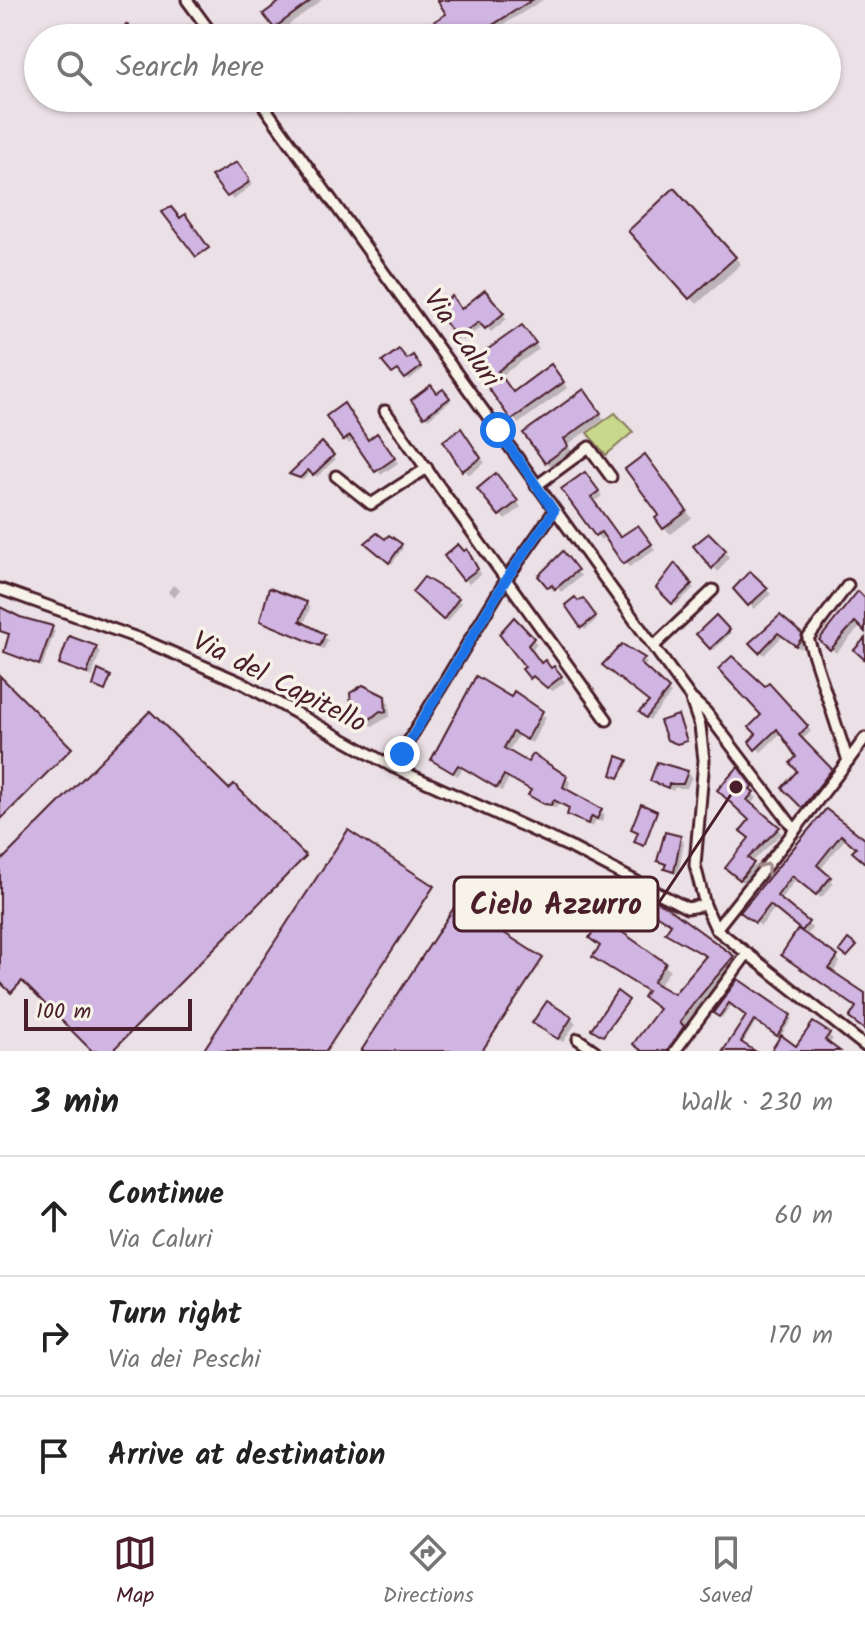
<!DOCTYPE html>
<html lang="en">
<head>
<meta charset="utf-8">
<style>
	body { margin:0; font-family:Kalam,sans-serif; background:#f2f2f2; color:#222 }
	.scale { position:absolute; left:24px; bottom:20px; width:168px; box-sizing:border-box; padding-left:8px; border:4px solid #4a1f2b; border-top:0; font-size:22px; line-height:28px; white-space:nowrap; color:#4a1f2b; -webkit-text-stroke:6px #f7f3e8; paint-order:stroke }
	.stop { position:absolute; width:24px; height:24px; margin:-18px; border:6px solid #1a73e8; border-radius:50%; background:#fff }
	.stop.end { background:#1a73e8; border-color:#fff; box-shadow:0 2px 8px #0008 }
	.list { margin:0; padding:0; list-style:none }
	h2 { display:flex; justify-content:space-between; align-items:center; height:104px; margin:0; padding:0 32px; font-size:34px }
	h2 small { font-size:26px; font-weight:400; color:#767676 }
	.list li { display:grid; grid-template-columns:52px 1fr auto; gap:24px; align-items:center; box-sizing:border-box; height:120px; padding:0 32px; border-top:2px solid #e0e0e0 }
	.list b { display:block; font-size:30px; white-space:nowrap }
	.list p { margin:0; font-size:26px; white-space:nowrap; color:#767676 }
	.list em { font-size:26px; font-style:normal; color:#767676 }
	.icon { flex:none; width:44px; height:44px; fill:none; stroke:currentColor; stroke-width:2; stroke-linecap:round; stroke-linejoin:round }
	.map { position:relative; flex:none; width:865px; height:1051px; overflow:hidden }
	.search { position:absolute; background:#fff; box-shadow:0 2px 6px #0004; left:24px; right:24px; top:24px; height:88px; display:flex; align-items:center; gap:20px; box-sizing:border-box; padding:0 28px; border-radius:44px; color:#767676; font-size:30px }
	.sheet { height:464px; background:#fff }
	nav { display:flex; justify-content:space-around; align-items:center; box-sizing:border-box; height:112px; border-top:2px solid #e0e0e0; background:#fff; font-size:22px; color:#767676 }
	nav a { display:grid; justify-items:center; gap:4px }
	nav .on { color:#4a1f2b }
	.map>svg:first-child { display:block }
	.green { fill:#c8d88c; stroke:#897c5c; stroke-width:2 }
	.shadow { fill:#0003; fill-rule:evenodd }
	.building { fill:#d0b4e1; stroke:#4a1f2b; stroke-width:2; fill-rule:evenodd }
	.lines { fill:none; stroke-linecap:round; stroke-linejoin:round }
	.minor-casing { stroke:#4a1f2b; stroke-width:15 }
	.minor { stroke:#f7f3e8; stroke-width:9 }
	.oneway { stroke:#a0898a }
	.route { stroke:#1a73e8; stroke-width:10 }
	.labels { text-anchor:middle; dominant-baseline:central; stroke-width:7; stroke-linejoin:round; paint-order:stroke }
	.street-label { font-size:28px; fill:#4a1f2b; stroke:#f7f3e8 }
	.leader { fill:none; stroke:#4a1f2b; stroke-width:3 }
	.callout-dot { fill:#4a1f2b; stroke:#f7f3e8; stroke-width:3 }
	.callout { fill:#f7f3e8; stroke:#4a1f2b; stroke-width:3 }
	.callout-label { font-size:30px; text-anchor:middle; font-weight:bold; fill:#4a1f2b }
</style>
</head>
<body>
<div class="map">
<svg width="865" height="1051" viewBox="0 0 865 1051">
	<rect width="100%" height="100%" fill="#ebe0e6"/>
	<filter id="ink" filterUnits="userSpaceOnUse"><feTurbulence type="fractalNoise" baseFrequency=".0125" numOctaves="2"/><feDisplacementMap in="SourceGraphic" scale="16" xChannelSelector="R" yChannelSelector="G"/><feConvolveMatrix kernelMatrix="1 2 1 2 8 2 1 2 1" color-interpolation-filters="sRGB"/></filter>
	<g filter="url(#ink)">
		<!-- green -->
		<path class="green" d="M615,413l18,19 -27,23 -19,-22z"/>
		<!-- shadow -->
		<g class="shadow">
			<path d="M284,0h38l-42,31 -14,-17z"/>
			<path d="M439,0h104l-61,38h-71l37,-24z"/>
			<path d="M335,98h30l1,1 -20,14z"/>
			<path d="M242,169l11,15 -20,16 -4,-5z"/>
			<path d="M680,197l61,67 -44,40 -7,-7z"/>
			<path d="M490,297l17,22 -16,13 -7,-7 -21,16 -5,-4 4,-26z"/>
			<path d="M527,332l12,17 -38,27 13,18 42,-23 11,17 -49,36 -45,-61z"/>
			<path d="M415,360l7,10 -13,10 -7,-9 -9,2z"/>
			<path d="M443,391l8,10 -23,18 -14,-18z"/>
			<path d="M588,396l16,23 -37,26 5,6 -21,15 -5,-4z"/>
			<path d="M349,410l20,31 13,-1 16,23 -17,12 -26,-35 -6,4 -4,-5z"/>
			<path d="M465,435l20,28 -17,12 -23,-34z"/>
			<path d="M322,445l14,14 -19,18 -5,-6 -9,9 -9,-4 -2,-2z"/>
			<path d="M651,464l41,54 -21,16 -7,-6z"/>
			<path d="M590,479l12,17 -8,6 27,37 22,-7 12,18 -26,17 -23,-31 -5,4 -4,-5 -33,-46z"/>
			<path d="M500,480l21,27 -16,13 -26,-31z"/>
			<path d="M709,536l20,21 -11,15 -22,-26z"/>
			<path d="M368,543l33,3 2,2 -11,16z"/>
			<path d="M467,552l14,22 -12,10 -23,-28z"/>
			<path d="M567,558l14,18 -20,16 -3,-4 -4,3 -5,-4z"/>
			<path d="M675,566l19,22 -18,17 -18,-17z"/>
			<path d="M750,574l21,20 -17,15 -19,-20z"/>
			<path d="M435,583l26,20 -13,19 -33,-30z"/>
			<path d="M173,585l7,5 -6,8 -6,-6z"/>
			<path d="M585,603l12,16 -12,11 -3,-3z"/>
			<path d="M306,604l4,4 -6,17 24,15 -4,9 -61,-29z"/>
			<path d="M843,610l17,17 -24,26 -15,-13z"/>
			<path d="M0,611l55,20 -13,36 -36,-16 5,-16 -11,-4z"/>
			<path d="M716,618l15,15 -17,17 -15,-16z"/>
			<path d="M780,618l25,22 -4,9 -18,-13 -19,19 -12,-12z"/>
			<path d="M514,620l23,24 -6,7 11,14 16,8 7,9 -12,9 -22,-14z"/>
			<path d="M96,648l4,4 -8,25 -30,-14z"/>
			<path d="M643,660l4,3 -5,5 29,26 -21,26 -5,-4 7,-13 -44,-35z"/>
			<path d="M2,681l69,69 -71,71v-138z"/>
			<path d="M769,686l42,45 -9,9 33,35 -27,35 -23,-22 15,-17 -2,-13 -16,-26 -21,20 -10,-10 8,-8z"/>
			<path d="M384,698l5,5 1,13 -17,10 -18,-8z"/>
			<path d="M512,700l34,17 -14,26 -14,-7 -10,16 21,13 37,13 4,4 -3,10 33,18 5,5 -3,7 -6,-2 -3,7 -20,-8 -4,-5 2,-4 -12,-7 -3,5 -21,-9 -2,-7 -24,-14 -7,13 -39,-23 -5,8 -20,-12z"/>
			<path d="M687,772l5,5 -5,11h-13l-1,3 -21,-11z"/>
			<path d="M742,774l13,17 -2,3 4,4 -7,7 32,28 -31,30 6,5 -12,15 -13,-11 20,-33v-19l-32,-30z"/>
			<path d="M234,787l71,71 -192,193h-18l-71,-70 -11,11 -13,-13v-114l229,-73z"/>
			<path d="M827,812l38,30v19l-6,-13 -13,-10 -26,32 14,13 -13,15 -24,-20 -17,23 32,27 -4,6 -33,-26 -14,18 -14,-10z"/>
			<path d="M349,832l85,56 -108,163h-121z"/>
			<path d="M679,838l5,4 -6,33 -7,-2 -12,-13z"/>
			<path d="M626,887l111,75 -44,53 -9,13 4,4 -14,19h-31l18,-41 -12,-18 -49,-31 2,-14zM636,902l37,23v12l34,21 -33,39 -16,-10 12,-17 -54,-39z"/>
			<path d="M457,906l85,54 -59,91h-119z"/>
			<path d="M799,932l38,26 3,4 -8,12 33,22v33l-7,-21z"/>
			<path d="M738,982l54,37 -12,18 -24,-16 -14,24 8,6h-24l23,-35 -17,-12 -10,14 -7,-5z"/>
			<path d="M571,1018l5,5 -13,19 -24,-15z"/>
			<path d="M829,1035l4,4 -5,6 9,6h-64l23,-2z"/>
		</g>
		<!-- building -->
		<g class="building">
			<path d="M282,0h30l-38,28 -11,-14z"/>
			<path d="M437,0h95l-60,38h-65l39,-24z"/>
			<path d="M127,24l4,7 6,-4 7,11h-36z"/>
			<path d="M332,98h25l-17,11z"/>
			<path d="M237,162l12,16 -1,5 -21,14 -16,-21z"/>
			<path d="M674,188l62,69 -47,42 -61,-68z"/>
			<path d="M171,207l9,11 5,-4 24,34 -13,9 -34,-45z"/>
			<path d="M485,290l19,23 -19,16 -6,-7 -22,16 -22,-30 17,-12 9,13z"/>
			<path d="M522,325l14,18 -38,28 12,17 3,4 38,-28 13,18 -53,38 -41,-58z"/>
			<path d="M399,349l8,10 6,-4 8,12 -16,12 -7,-9 -6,4 -10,-12z"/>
			<path d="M431,385l6,8 6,-4 7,9 -26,19 -13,-17z"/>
			<path d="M584,389l17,24 -37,26 4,7 -23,17 -22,-30z"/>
			<path d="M344,403l24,37 9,-7 18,25 -20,14 -25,-36 -7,5 -17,-25z"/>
			<path d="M461,428l20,30 -19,13 -19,-30z"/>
			<path d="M322,442l12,13 -21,20 -5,-5 -8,8 -11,-4z"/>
			<path d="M645,454l42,57 -24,18 -8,-11 4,-3 -34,-46z"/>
			<path d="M585,472l14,19 -8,6 29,40 18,-12 14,19 -29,20 -22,-32 -6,4 -34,-47z"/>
			<path d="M496,473l22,28 -19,15 -22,-27z"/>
			<path d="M377,533l8,6 4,-4 13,9 -13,19 -24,-20z"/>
			<path d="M709,533l17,17 -14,19 -19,-23z"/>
			<path d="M458,544l6,7 3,-2 11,20 -15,11 -19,-24z"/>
			<path d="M563,551l15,19 -23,19 -3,-4 -4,3 -10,-12z"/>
			<path d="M675,563l17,21 -20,20 -16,-16z"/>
			<path d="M750,571l18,17 -20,18 -15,-17z"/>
			<path d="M424,577l35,21 -16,22 -31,-28z"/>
			<path d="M269,588l38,14 -7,19 25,13 -5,12 -60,-25z"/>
			<path d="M858,591l7,7v34l-10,-10 -25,28 -11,-10z"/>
			<path d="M575,597l3,4 5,-3 13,18 -15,12 -16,-23z"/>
			<path d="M0,607l20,10 33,9 -14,39 -35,-13 5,-18 -9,-3z"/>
			<path d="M716,615l14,15 -20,19 -14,-15z"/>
			<path d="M780,615l22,19 -1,5 -5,7 -18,-13 -19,20 -10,-10z"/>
			<path d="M514,617l20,21 -6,7 13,18 4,-3 6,8 3,-2 8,10 -15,12 -14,-12 -3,3 -8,-10 3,-2 -26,-33z"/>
			<path d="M69,636l28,10 -10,28 -28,-10z"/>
			<path d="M865,638v22l-11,-10z"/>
			<path d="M622,644l23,14 -5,5 29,26 -23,29 -7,-6 10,-10 -47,-37z"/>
			<path d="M732,656l33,30 4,-3 39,43 -9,9 33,34 -30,39 -20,-20 15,-17 -7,-8 6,-6 -19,-28 -22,21 -6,-8 7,-8 -7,-7 12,-12 -43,-46z"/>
			<path d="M98,670l13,6 -6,15 -12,-5z"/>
			<path d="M0,676l72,72 -72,72z"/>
			<path d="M476,676l35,21 3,-6 29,20 -16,29 -14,-8 -9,16 24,14 5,-8 34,22 -4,11 39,22 -5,10 -5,-3 -4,8 -21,-9 2,-7 -15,-8 -3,5 -7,-1 -16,-9 3,-5 -27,-15 -7,13 -39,-23 -5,8 -22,-13z"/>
			<path d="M363,685l22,11 1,16 -6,-1 -16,13 -12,-6 -2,-25z"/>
			<path d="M150,711l79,78 5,-5 72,72 -194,195h-20l-70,-70 -11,12 -11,-11v-120z"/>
			<path d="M678,715l9,26 -10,3 -10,-4 -7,-19z"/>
			<path d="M617,756l11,4 -9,18 -8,-3z"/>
			<path d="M657,762l31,9 -5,13h-14l-1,4 -18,-7z"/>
			<path d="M738,767l14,19 -2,3 4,3 -7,8 33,27 -32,31 6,5 -14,17 -15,-12 24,-30 -9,-7 9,-11 -32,-30z"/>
			<path d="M641,804l16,7 -13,35 -10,-4 4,-10 -7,-3z"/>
			<path d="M826,809l39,30v24l-13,-11 4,-4 -15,-13 -24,30 14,12 -15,18 -24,-19 -15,20 32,26 -7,9 -32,-26 -15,18 -15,-11z"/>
			<path d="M348,830l86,56 -108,165h-123z"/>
			<path d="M665,832l16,4 -7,36 -10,-3 2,-5 -9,-3z"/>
			<path d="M625,884l42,23 67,49 -46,54 -8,12 4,4 -16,25h-26l-9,-7 26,-35 -16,-12 4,-6 -55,-34 8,-11 -11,-8zM631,898l40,26 -6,9 41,23 -32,38 -21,-12 13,-19 -54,-38z"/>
			<path d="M457,903l86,55 -61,93h-121z"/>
			<path d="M798,929l40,27 -9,13 36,24v37l-16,-12 7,-11 -75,-52z"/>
			<path d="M848,939l9,7 -10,11 -8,-6z"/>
			<path d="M738,979l53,36 -14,21 -23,-16 -13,22 14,9h-32l23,-35 -17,-13 -10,14 -6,-4z"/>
			<path d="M617,991l12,9 -26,36 -12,-7z"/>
			<path d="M547,1001l25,16 -14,22 -26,-16z"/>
			<path d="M813,1022l17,11 -5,7 15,11h-69l10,-16 15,11z"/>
		</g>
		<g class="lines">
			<!-- minor casing -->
			<g class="minor-casing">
				<g id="minor">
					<path d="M187,0l28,38"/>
					<path d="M258,98l432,599 10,29 4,34 -9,105 10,40 11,24 149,117"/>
					<path d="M385,411l222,309"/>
					<path d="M336,476l35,28 56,-36"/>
					<path d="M536,486l53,-39 22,30"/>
					<path d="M0,589l143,51 99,43 151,84 179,81 115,60 18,-3"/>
					<path d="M655,645l58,-55"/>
					<path d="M693,700l13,12 89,118 -79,99"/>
					<path d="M848,761l17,-23"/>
					<path d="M393,767l114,-189 47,-67"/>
					<path d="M795,830l53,-69 -40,-123 40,-53"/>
					<path d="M578,1039l17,12"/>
					<path d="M675,1051l72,-97"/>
				</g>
			</g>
			<!-- minor -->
			<use href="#minor" class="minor"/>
		</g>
		<!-- one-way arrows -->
		<defs><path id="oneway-chevron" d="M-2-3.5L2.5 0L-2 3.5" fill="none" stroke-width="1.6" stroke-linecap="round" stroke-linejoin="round" transform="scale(2)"/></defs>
		<use class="oneway" href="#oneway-chevron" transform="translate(765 868) rotate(-52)"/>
	</g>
	<g class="lines" filter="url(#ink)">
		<!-- route -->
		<path class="route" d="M402,754l105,-176 47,-67 -56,-81"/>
	</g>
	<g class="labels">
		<!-- street labels -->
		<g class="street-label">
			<text transform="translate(461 339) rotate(55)">Via Caluri</text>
			<text transform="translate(279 683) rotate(27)">Via del Capitello</text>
		</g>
	</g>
	<!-- callouts -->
	<path class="leader" d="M736 787L658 904"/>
	<circle class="callout-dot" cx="736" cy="787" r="8"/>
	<rect class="callout" x="454" y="877" width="204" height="54" rx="8"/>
	<g class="callout-label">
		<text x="556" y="914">Cielo Azzurro</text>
	</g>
</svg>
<div class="scale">100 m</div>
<div class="stop" style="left:498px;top:430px"></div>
<div class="stop end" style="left:402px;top:754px"></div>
<div class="search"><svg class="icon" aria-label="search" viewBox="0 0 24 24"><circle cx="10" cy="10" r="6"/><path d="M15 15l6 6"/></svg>Search here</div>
</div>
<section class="sheet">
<h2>3 min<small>Walk · 230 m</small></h2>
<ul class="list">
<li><svg class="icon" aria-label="ahead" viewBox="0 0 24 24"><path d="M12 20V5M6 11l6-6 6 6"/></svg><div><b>Continue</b><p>Via Caluri</p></div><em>60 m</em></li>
<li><svg class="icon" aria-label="right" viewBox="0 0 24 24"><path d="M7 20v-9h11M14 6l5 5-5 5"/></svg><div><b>Turn right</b><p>Via dei Peschi</p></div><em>170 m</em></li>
<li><svg class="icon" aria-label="arrive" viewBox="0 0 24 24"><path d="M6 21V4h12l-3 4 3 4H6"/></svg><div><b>Arrive at destination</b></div></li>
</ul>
</section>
<nav>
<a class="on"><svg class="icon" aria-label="map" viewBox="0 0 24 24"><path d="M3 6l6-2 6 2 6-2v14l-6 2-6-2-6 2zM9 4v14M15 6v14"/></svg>Map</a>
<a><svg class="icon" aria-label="directions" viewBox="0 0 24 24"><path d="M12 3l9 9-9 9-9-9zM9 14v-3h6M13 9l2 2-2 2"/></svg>Directions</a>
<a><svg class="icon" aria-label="saved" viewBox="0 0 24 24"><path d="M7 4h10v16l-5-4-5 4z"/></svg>Saved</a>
</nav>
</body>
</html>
